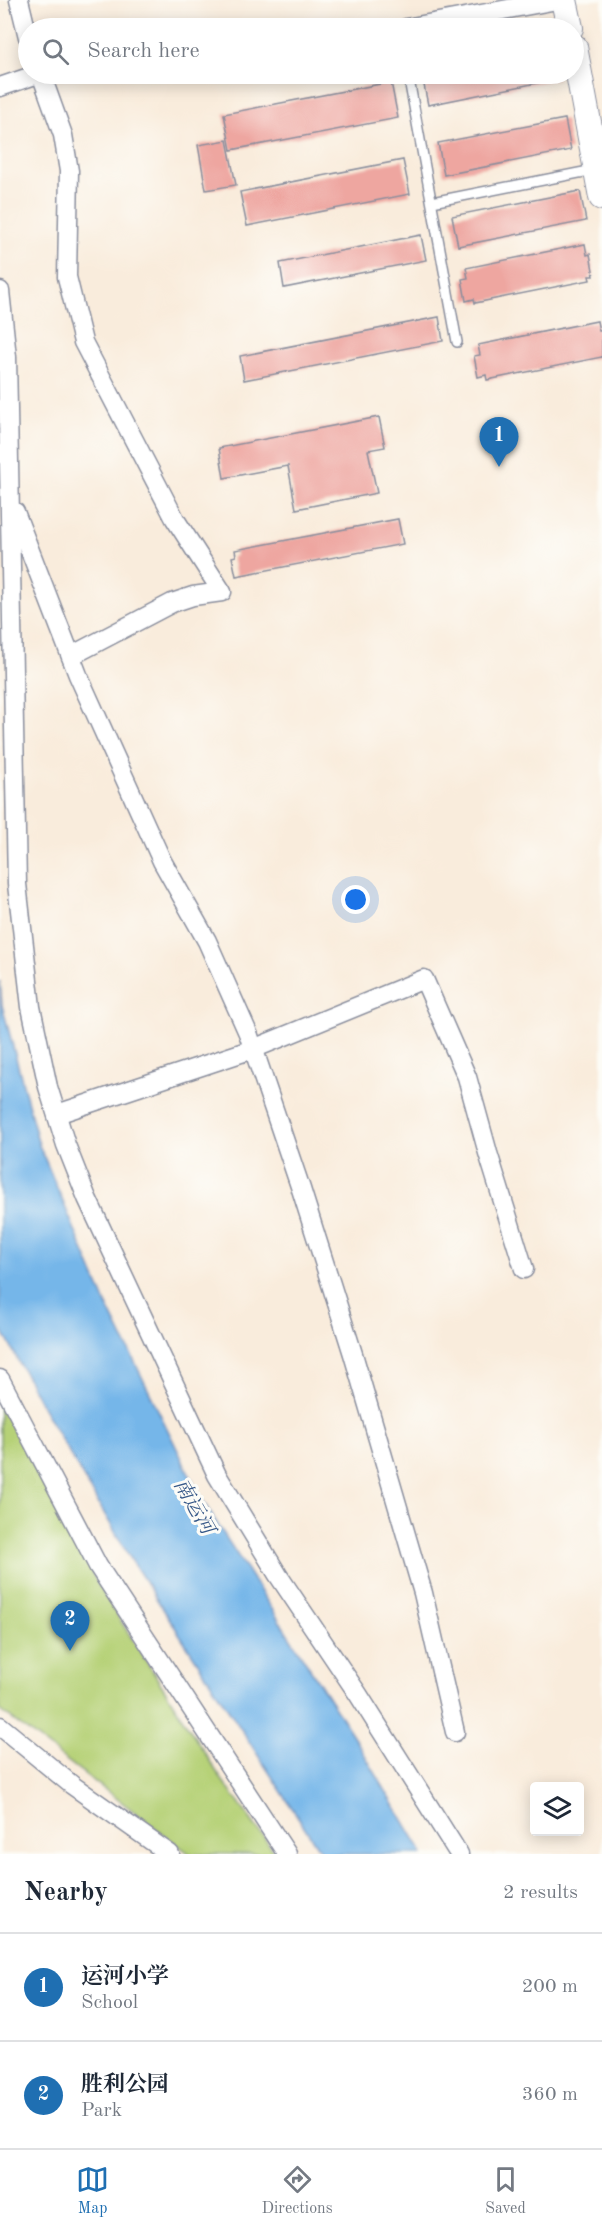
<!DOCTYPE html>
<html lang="en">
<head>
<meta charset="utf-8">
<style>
	body { margin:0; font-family:"Old Standard TT","Noto Serif SC",serif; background:#f2f2f3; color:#1f2937 }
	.controls { position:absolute; right:18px; bottom:18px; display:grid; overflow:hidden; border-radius:6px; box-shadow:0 3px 15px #0003 }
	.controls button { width:54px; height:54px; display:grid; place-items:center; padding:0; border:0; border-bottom:2px solid #e0e1e3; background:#fff; color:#1f2937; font:30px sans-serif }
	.you { position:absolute; left:356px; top:900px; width:21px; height:21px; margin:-15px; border:4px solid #fff; border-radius:50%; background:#1a73e8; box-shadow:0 0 0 9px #1a73e833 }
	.badge { display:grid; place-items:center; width:39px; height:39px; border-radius:50%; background:#1f6fb2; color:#fff; font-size:20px; font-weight:700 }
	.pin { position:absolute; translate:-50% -50px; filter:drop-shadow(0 2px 3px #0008) }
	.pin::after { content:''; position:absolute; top:32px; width:21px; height:18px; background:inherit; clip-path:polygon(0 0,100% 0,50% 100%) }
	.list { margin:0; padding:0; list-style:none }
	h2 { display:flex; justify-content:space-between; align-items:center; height:78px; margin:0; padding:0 24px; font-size:26px }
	h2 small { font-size:20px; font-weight:400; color:#747a83 }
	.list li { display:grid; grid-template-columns:39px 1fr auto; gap:18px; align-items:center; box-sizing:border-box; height:108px; padding:0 24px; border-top:2px solid #e0e1e3 }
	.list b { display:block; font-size:22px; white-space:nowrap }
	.list p { margin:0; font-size:20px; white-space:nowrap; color:#747a83 }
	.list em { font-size:20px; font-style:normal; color:#747a83 }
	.icon { flex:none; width:33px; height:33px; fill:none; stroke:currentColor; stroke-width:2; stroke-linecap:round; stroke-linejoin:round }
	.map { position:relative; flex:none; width:602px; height:1854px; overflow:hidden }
	.search { position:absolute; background:#fff; box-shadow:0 3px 15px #0003; left:18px; right:18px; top:18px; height:66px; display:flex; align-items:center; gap:15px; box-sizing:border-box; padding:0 21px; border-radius:33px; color:#747a83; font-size:22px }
	.sheet { height:294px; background:#fff }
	nav { display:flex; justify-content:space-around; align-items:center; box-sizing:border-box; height:84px; border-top:2px solid #e0e1e3; background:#fff; font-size:16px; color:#747a83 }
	nav a { display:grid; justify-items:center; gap:3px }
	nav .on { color:#1f6fb2 }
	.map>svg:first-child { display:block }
	.green { fill:#b6d177; stroke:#68806a; stroke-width:1.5 }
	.water { fill:#74b6e9; stroke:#4872a4; stroke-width:1.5 }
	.building { fill:#eea6a0 }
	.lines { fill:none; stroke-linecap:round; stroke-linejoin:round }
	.lane-casing { stroke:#8a8e9d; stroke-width:12 }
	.street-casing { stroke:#8a8e9d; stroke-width:21 }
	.secondary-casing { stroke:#8a8e9d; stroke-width:28 }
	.lane { stroke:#fff; stroke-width:9 }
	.street { stroke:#fff; stroke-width:18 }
	.secondary { stroke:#fff; stroke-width:26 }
	.labels { text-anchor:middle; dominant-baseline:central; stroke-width:6; stroke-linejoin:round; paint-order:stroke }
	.water-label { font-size:20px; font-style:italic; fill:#365888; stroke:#fdfcf7 }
</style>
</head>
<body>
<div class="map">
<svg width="602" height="1854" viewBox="0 0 602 1854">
	<rect width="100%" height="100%" fill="#fdfcf7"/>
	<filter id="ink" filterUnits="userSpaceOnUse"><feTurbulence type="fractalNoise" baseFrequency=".0167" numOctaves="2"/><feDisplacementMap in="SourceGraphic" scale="12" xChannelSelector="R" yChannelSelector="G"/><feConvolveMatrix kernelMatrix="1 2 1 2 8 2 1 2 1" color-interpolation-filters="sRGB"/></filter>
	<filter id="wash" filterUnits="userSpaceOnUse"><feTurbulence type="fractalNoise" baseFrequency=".008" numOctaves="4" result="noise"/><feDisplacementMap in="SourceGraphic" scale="24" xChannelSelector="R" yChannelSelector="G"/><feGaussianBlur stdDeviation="1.35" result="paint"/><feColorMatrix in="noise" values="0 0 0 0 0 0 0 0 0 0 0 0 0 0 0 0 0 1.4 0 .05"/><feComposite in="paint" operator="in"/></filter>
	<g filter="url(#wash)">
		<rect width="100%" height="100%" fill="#f9ecdc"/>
		<!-- green -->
		<path class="green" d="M0,1404l103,189 117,184 56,77h-86l-190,-144z"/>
		<!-- water -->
		<path class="water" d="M0,981l2,24 37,140 65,154 98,201 152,237 69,117h-101l-190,-293 -88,-151 -44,-84z"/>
		<g id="blocks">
			<!-- building -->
			<g class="building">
				<path d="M429,74h128v5l-129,26 -6,-30z"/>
				<path d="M391,82l7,36 -167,32 -7,-36z"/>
				<path d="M565,119l6,31 -127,25 -6,-32z"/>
				<path d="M227,140l9,45 -30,5 -8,-45z"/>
				<path d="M403,160l7,34 -163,32 -7,-34z"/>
				<path d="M580,191l6,30 -128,25 -6,-30z"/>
				<path d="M421,235l5,25 -142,28 -4,-25z"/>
				<path d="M585,244l2,11 3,-1 4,22h-5l1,4 -115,23 -1,-4 -8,2 -4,-22 6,-1 -2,-10z"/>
				<path d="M439,317l4,24 -199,39 -4,-24z"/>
				<path d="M597,321l2,10h3v26l-115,23 -1,-5 -8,2 -4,-21 6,-1 -2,-10z"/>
				<path d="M379,417l6,30 -17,3 9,43 -81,16 -8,-43 -64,12 -5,-30z"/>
				<path d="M398,519l5,25 -167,32 -4,-19 4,-1 -1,-6z"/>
			</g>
		</g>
	</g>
	<g filter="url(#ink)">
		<use href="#blocks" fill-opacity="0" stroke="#8a8e9d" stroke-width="1.5"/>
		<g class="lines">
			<!-- lane casing -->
			<g class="lane-casing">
				<g id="lane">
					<path d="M408,74l49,268"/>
					<path d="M432,202l162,-32"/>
				</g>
			</g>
			<!-- street casing -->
			<g class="street-casing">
				<g id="street">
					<path d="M19,0l9,37"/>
					<path d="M406,28l151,-28"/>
					<path d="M41,74l22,61 6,36 -2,106 16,65 92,177 47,73 -29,4 -21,7 -101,53"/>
					<path d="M0,87l38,-13"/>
					<path d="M0,291l7,66 10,527 14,123 17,80 18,58 21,53 130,277 61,100 80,119 101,160"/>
					<path d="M15,512l63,163 84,186 45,80 41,92 53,156 52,165 70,239 32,139"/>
					<path d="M57,1114l196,-65 171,-70 43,98 21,76 36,116"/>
					<path d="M0,1379l98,187 189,288"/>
					<path d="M0,1726l72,59 98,69"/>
				</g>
			</g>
			<!-- secondary casing -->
			<g class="secondary-casing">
				<g id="secondary">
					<path d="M564,0l6,28"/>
					<path d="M574,47l28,150"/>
				</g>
			</g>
			<!-- lane -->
			<use href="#lane" class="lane"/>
			<!-- street -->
			<use href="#street" class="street"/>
			<!-- secondary -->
			<use href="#secondary" class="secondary"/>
		</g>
	</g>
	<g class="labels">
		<!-- water labels -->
		<g class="water-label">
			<text transform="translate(193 1507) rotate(60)">南运河</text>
		</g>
	</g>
</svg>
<div class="controls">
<button><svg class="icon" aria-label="layers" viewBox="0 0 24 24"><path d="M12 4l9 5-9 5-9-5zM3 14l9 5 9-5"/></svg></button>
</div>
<div class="you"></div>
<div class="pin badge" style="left:499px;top:467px">1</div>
<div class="pin badge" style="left:70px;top:1651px">2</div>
<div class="search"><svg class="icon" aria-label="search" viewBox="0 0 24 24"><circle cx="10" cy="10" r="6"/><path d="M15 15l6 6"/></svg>Search here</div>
</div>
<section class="sheet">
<h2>Nearby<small>2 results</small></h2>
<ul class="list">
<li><span class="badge">1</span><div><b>运河小学</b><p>School</p></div><em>200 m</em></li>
<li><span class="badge">2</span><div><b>胜利公园</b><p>Park</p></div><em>360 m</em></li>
</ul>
</section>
<nav>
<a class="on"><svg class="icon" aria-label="map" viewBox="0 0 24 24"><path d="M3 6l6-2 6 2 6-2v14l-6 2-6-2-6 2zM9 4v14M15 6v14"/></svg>Map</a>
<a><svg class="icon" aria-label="directions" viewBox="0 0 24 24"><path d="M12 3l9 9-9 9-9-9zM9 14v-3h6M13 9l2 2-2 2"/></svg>Directions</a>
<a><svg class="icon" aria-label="saved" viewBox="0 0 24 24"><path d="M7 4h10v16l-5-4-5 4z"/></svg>Saved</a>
</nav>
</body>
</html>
